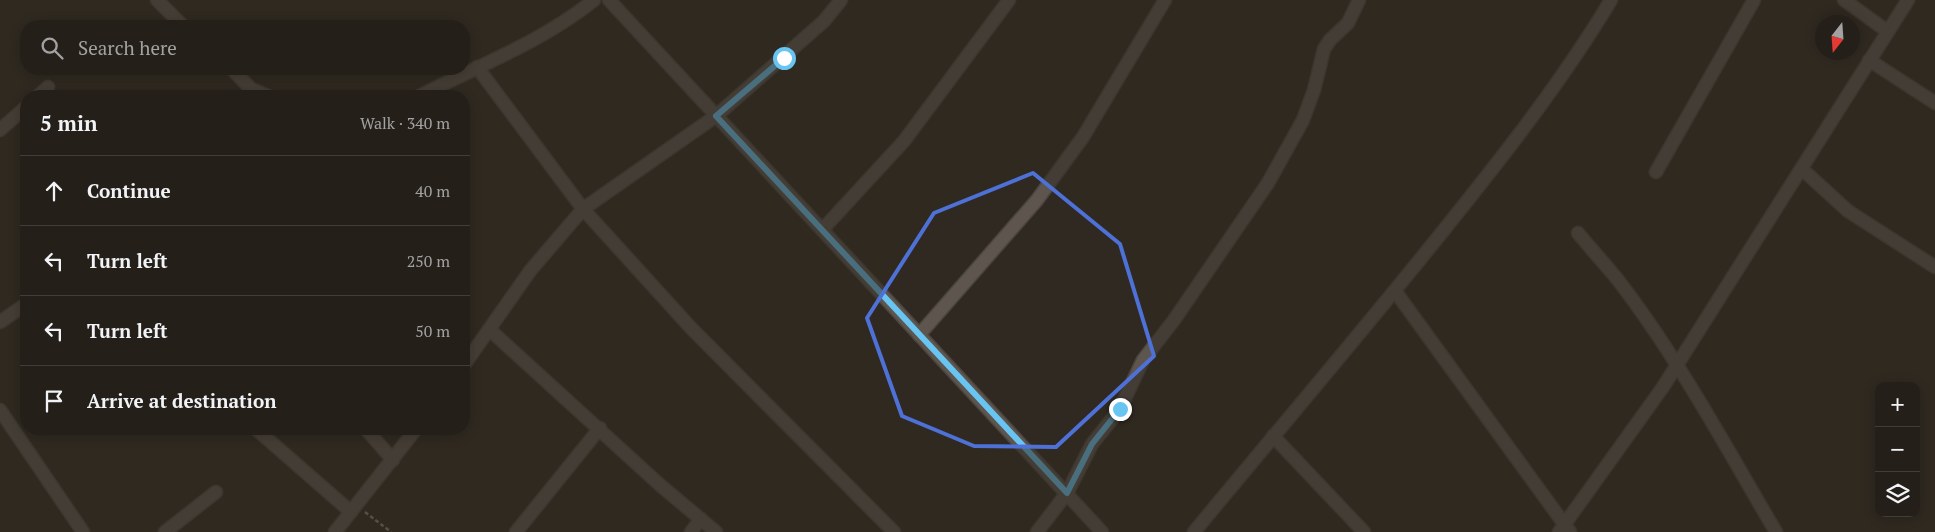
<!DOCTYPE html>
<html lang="en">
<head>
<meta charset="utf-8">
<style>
	body { margin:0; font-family:"PT Serif",serif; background:#2c2722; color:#f1f3f6 }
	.controls { position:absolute; right:15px; bottom:15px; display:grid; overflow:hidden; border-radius:10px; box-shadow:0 2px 12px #0003 }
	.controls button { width:45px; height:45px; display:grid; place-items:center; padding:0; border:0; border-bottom:1px solid #413d38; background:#241f19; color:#f1f3f6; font:25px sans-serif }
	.compass { position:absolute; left:1815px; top:15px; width:45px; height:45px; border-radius:50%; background:#241f19; box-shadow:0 2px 12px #0003; rotate:197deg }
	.stop { position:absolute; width:15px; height:15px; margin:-11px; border:4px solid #68c4f0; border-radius:50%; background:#fff }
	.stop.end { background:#68c4f0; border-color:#fff; box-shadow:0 1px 5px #0008 }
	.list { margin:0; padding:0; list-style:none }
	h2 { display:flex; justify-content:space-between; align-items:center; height:65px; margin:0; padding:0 20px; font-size:21px }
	h2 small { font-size:16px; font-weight:400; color:#a3a2a2 }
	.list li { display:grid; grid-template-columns:32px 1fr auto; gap:15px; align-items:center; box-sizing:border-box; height:70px; padding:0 20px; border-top:1px solid #413d38 }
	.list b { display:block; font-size:19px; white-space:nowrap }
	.list em { font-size:16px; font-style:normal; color:#a3a2a2 }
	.icon { flex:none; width:28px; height:28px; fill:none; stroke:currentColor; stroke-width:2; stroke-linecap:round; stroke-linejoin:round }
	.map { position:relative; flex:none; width:1935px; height:532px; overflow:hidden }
	.search { position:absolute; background:#241f19; box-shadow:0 2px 12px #0003; left:20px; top:20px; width:450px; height:55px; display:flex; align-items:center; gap:12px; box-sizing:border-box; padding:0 18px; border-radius:20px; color:#a3a2a2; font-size:19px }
	.panel { position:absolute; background:#241f19; box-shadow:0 2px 12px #0003; left:20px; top:90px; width:450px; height:345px; border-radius:20px }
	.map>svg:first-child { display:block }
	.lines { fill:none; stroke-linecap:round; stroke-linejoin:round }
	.street-casing { stroke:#4b4540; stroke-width:15 }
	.path { stroke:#827c76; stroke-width:2.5; stroke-dasharray:4 2.5; stroke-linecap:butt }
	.street { stroke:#5e554e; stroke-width:12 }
	.route { stroke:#68c4f0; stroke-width:6 }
	.marked { fill:none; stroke:#4d71d7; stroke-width:4; stroke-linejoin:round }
</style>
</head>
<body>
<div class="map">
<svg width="1935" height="532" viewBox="0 0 1935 532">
	<rect width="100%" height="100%" fill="#302921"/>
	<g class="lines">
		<!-- street casing -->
		<g class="street-casing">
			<g id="street">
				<path d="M157,0l26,26"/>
				<path d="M609,0l493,532"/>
				<path d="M1844,0l43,31"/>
				<path d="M1869,60l66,43"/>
				<path d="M477,67l106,142 108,119 203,204"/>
				<path d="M232,69l19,20 17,7"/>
				<path d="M38,96l10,-9"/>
				<path d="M420,96c59,-31 122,-54 174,-96"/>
				<path d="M0,130l26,-23"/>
				<path d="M1802,169l46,42 87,56"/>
				<path d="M1656,172l98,-172"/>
				<path d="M822,230l82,-89 105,-141"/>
				<path d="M1578,233c13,16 27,31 40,47 60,78 108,167 158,252"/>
				<path d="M1395,291l175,241"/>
				<path d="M0,322l26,-18"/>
				<path d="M490,330l170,155 56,47"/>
				<path d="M919,335l118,-135 46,-63 82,-137"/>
				<path d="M464,365l66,-94 53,-62 133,-93 108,-95 17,-21"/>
				<path d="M0,410l83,122"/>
				<path d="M256,429l95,83"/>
				<path d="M366,429l27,31"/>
				<path d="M1273,436l91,96"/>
				<path d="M165,532l51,-40"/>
				<path d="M335,532l81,-103"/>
				<path d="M516,532l84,-104"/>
				<path d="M691,532l10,-13"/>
				<path d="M1037,532l30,-39 25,-49 28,-35 23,-49 31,-40 94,-137 35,-63 11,-30 10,-41 6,-9 18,-17 11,-23"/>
				<path d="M1194,532c80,-97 162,-193 241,-291 62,-77 125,-156 176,-241"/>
				<path d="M1559,532l104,-145 245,-387"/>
			</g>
		</g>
		<!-- path -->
		<path class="path" d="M365,512l26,20"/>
		<!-- street -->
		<use href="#street" class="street"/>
	</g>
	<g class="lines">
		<!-- route -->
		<path class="route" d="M784,58l-68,58 351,377 25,-49 28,-35"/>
	</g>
	<!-- marked area -->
	<path d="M0 0H1935V532H0ZM1033,173l87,71 34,112 -98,91 -82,-1 -72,-30 -35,-98 67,-105z" fill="#302921" fill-opacity=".55" fill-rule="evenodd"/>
	<path class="marked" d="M1033,173l87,71 34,112 -98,91 -82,-1 -72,-30 -35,-98 67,-105z"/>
</svg>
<div class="controls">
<button>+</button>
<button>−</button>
<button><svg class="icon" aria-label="layers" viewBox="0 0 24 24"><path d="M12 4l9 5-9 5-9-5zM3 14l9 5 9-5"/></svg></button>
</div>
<svg class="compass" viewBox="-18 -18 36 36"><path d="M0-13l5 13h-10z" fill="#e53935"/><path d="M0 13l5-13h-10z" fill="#a3a2a2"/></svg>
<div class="stop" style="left:784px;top:58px"></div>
<div class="stop end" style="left:1120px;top:409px"></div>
<div class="search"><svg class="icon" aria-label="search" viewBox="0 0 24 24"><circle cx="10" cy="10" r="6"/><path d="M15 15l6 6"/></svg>Search here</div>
<section class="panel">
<h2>5 min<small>Walk · 340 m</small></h2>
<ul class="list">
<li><svg class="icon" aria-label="ahead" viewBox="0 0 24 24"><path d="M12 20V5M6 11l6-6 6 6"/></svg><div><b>Continue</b></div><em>40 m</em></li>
<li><svg class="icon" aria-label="left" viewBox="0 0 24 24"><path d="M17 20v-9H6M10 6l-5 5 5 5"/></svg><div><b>Turn left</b></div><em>250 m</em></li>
<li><svg class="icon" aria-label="left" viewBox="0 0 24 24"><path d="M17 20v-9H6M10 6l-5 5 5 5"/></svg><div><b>Turn left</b></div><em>50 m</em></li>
<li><svg class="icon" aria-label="arrive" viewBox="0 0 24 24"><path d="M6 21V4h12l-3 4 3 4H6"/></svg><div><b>Arrive at destination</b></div></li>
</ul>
</section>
</div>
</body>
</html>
